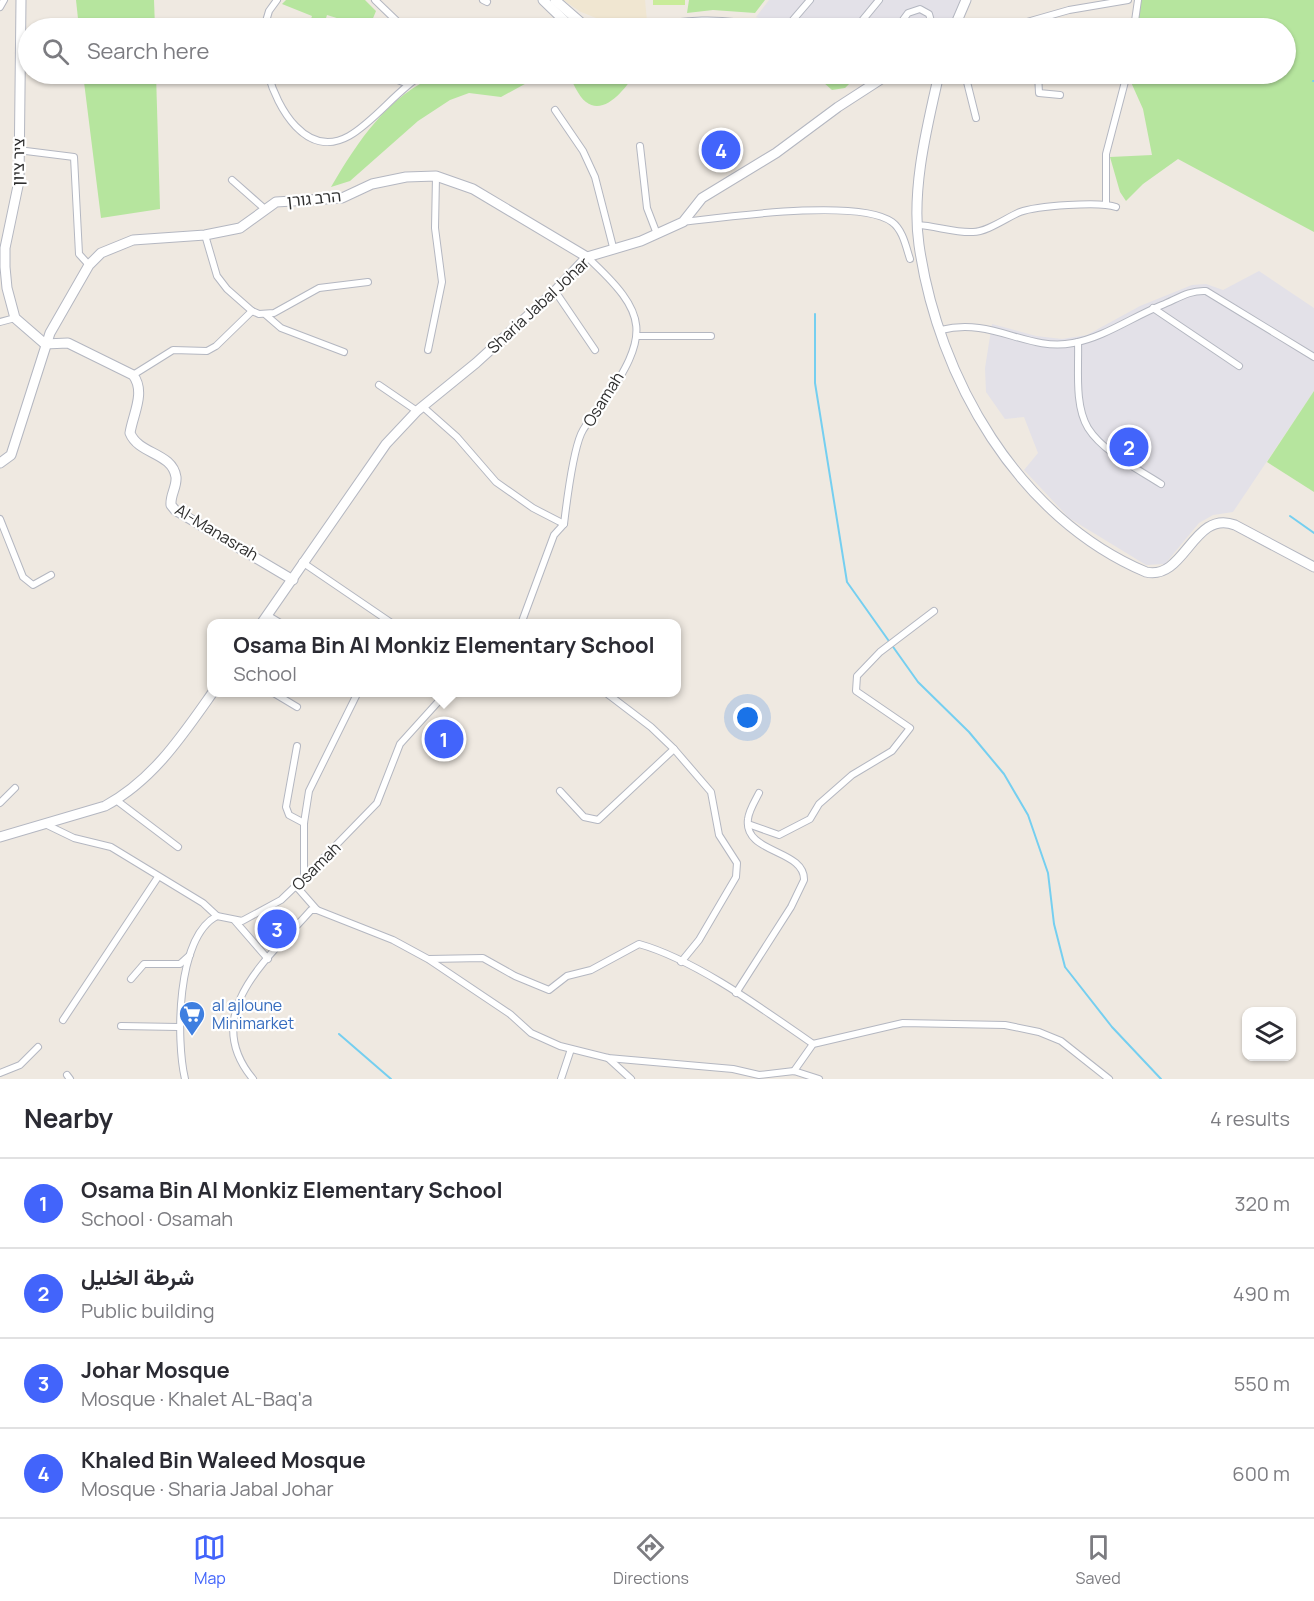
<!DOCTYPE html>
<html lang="en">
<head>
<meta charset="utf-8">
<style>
	body { margin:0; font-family:Manrope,Vazirmatn,"Noto Sans Hebrew",sans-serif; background:#f2f2f3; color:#2b2b33 }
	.controls { position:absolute; right:18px; bottom:18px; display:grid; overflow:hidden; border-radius:12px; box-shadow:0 2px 4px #0004 }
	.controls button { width:54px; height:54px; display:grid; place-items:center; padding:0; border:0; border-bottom:2px solid #e1e1e2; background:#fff; color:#2b2b33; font:30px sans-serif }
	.you { position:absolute; left:748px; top:718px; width:21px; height:21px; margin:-15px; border:4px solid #fff; border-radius:50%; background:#1a73e8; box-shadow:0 0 0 9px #1a73e833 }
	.badge { display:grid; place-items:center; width:39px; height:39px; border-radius:50%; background:#4264fb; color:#fff; font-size:20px; font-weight:700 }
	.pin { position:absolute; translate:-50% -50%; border:3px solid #fff; box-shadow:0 2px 6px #0006 }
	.popup { position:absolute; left:207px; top:619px; width:474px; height:78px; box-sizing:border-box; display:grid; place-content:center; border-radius:12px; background:#fff; filter:drop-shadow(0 2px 4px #0005); font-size:20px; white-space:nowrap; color:#7c7c81 }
	.popup b { font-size:22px; color:#2b2b33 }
	.popup::after { content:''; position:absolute; left:50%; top:100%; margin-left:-12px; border:12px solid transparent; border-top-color:#fff }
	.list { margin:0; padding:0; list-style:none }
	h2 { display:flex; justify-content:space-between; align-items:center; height:78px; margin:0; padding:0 24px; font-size:26px }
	h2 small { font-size:20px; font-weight:400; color:#7c7c81 }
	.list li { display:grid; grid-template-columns:39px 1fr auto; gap:18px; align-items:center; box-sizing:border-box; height:90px; padding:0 24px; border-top:2px solid #e1e1e2 }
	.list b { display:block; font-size:22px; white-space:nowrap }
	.list p { margin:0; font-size:20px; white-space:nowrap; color:#7c7c81 }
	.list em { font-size:20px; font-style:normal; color:#7c7c81 }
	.icon { flex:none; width:33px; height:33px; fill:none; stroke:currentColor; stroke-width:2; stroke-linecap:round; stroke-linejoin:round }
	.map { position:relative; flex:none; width:1314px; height:1079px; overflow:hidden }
	.search { position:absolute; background:#fff; box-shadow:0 2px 4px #0004; left:18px; right:18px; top:18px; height:66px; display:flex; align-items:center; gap:15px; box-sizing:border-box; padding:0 21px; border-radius:33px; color:#7c7c81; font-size:22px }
	.sheet { height:438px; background:#fff }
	nav { display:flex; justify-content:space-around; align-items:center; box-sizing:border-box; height:84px; border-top:2px solid #e1e1e2; background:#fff; font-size:16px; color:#7c7c81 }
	nav a { display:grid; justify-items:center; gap:3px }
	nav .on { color:#4264fb }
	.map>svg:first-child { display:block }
	.industrial { fill:#e3e1e8 }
	.education { fill:#f0e6d1 }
	.green { fill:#b6e59e }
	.pitch { fill:#c9ec9a }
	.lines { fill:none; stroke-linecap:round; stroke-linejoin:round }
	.stream { stroke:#75cff0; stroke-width:2 }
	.street-casing { stroke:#b4b7c1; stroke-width:8 }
	.secondary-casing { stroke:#b4b7c1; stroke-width:11 }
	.street { stroke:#fff; stroke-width:6 }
	.secondary { stroke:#fff; stroke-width:9 }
	.labels { text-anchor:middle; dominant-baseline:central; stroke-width:4.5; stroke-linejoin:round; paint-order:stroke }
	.street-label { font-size:16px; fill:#2e2e2e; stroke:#fff }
	.shop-label { font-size:16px; fill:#366cbe; stroke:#fff; text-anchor:start }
</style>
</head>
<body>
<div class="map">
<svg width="1314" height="1079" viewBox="0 0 1314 1079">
	<rect width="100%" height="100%" fill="#efe9e1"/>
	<!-- industrial -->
	<g class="industrial">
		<path d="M769,0h192l-12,28h-161l-32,-11z"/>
		<path d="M1259,271l55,37v83l-81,121 -20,3 -14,8 -34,41 -19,1 -77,-47 -45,-48 14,-17 -14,-36 -19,2 -19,-27 -1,-24 7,-44 44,12 26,3 25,-4 53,-29 52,-21 14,-1 17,6z"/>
	</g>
	<!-- education -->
	<path class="education" d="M563,0h82l2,21 -46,-1 -20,-8z"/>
	<!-- green -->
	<g class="green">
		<path d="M76,0h78l1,28h-76z"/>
		<path d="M286,0h79l11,11 -7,17 -42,-13 -4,13h-15l4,-12 -30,-12z"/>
		<path d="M689,0h76l-10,13 -42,-3 -26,3z"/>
		<path d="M1138,0h176v232l-136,-73 -35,25 -17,17 -6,-9 -10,-35 42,-2 -9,-46 -13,-29 1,-6h155v-46h-151z"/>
		<path d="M83,74h73l4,135 -59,9z"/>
		<path d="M440,74h103l-42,23 -32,-4 -19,7 -32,21 -68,60 -19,6c27,-46 57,-92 109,-113z"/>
		<path d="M568,74h67c-8,12 -30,43 -49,28 -8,-6 -13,-20 -18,-28z"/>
		<path d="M814,74h10c10,11 19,8 32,3l-11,11 -13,2z"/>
		<path d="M1314,391v101l-47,-30z"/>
	</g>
	<!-- pitch -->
	<rect class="pitch" x="653" y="0" width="32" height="5"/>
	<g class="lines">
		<!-- stream -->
		<g class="stream">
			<path d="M1313,81h1"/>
			<path d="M815,314v69l32,199 71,100 51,50 35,42 24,41 20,58 6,51 11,43 47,60 49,52"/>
			<path d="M1290,516l24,17"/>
			<path d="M339,1034l52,45"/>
		</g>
		<!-- street casing -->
		<g class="street-casing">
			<g id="street">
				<path d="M375,0l29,28"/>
				<path d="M483,0l4,2"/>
				<path d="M0,7l4,-7"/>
				<path d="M1040,19v9"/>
				<path d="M264,28l5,-17 8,-11"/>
				<path d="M403,28l10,-5 14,5"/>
				<path d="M639,28c43,-8 83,-12 125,0"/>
				<path d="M786,28l24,-28"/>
				<path d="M856,28l23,-28"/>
				<path d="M897,28l11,-15 12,-4 9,5 4,14"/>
				<path d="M1006,28l63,-18 59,-10"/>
				<path d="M1134,28l4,-28"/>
				<path d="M268,74c9,33 38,86 81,62 26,-15 47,-45 74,-62"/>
				<path d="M382,74l26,10"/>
				<path d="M831,74h20"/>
				<path d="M965,74l11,44"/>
				<path d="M1038,74l1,19 21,2"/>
				<path d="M555,110l28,41 12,26 18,70"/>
				<path d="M640,146l7,62 10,26"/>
				<path d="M18,150l56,7 5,97 10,11"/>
				<path d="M232,180l34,30"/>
				<path d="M1106,204v-50l21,-80"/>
				<path d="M683,222c43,-5 176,-24 209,0 11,8 14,25 18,37"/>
				<path d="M918,225c18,1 37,8 55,7 14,0 33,-14 47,-20 16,-6 80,-11 96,-5"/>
				<path d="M205,235l12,41 10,13 25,22 7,3 15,-1 45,-25 49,-6"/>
				<path d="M555,291l40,59"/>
				<path d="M1153,308l86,58"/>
				<path d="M266,315l15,13 63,24"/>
				<path d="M0,322l15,-4"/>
				<path d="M941,330c52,-13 86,22 132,13 32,-6 59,-26 89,-38 15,-6 27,-15 44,-14l108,66"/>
				<path d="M638,336h73"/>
				<path d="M1078,342c1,25 -4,63 10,86 15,24 50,41 73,56"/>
				<path d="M428,350l14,-68 -7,-54 1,-52"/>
				<path d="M133,375l40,-25 34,1 9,-5 36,-35"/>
				<path d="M379,385l38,26"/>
				<path d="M422,406l35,31 39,45 37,26 31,16"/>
				<path d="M0,519l23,58 10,8 18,-10"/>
				<path d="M302,562l91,62"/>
				<path d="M267,615l15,9"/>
				<path d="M521,624l33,-89 10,-11c3,-24 8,-69 17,-90 5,-12 15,-20 22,-30 47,-70 47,-89 -16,-147"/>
				<path d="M272,692l25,15"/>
				<path d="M605,692l46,35 23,22 37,43 8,43 18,28 -1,14 -37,63 -18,22"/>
				<path d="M297,746l-11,61 3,8 15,8"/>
				<path d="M560,791l24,26 14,3 76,-71"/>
				<path d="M116,800l62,47"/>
				<path d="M0,803l15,-15"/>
				<path d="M45,824l29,14 37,9 92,56 14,13"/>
				<path d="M748,824l31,11 31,-16 9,-15 33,-29 40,-24 18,-23 -54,-37 1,-15 23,-24 54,-41"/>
				<path d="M304,878v-55l5,-32 49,-99"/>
				<path d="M296,886l21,24 76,30 35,19 82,55 21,19 29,13 48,12 125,11 26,6 35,-4 25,8"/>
				<path d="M235,921l33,38"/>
				<path d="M429,959l54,-1 32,18 34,14 18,-14 24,-6 48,-26c57,16 125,66 174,100"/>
				<path d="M131,979l13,-15h36l10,-9"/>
				<path d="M736,993l55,-86 13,-27c1,-31 -61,-26 -56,-61 1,-9 7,-18 11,-26"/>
				<path d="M63,1020l95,-143"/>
				<path d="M121,1026l57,1"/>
				<path d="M608,1058l23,21"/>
				<path d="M794,1071l19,-27 90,-21 102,2 34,7 22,9 48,38"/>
				<path d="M0,1073l20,-8 18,-18"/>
				<path d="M67,1075l3,4"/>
				<path d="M185,1079c-9,-38 -9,-142 32,-163l25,5 39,-21 23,-22 73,-75 23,-59 47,-52"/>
				<path d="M253,1079c-55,-66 17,-122 58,-169h6"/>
				<path d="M561,1079l10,-30"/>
			</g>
		</g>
		<!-- secondary casing -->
		<g class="secondary-casing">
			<g id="secondary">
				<path d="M21,0l-2,181 -14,67v19l2,21 8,30 30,26"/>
				<path d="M543,0l29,28"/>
				<path d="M555,0l32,28"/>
				<path d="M954,28l12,-28"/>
				<path d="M939,74c-12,53 -28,115 -20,171 19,133 99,273 227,327 39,9 47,-63 89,-47l79,42"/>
				<path d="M45,344l23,-1 65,32c13,17 0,39 -3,58 9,22 42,19 46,44 1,10 -6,18 -5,28l4,5 118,70"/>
				<path d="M0,463l11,-8 39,-122 39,-68 12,-12 32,-13 72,-5 35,-7 36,-26 66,-4 30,-14 34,-7 30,-1 37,13 114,68"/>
				<path d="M261,624l125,-180 31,-33 59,-48 79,-72 32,-34 54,-16 42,-19 19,-24 74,-45 62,-46 51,-33"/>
				<path d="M0,837l105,-31c48,-26 77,-70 108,-114"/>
			</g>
		</g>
		<!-- street -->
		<use href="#street" class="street"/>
		<!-- secondary -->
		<use href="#secondary" class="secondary"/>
	</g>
	<!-- icons -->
	<defs>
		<g id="supermarket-pin" transform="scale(1.35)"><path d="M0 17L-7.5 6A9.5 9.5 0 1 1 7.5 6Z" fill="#3f7fe0" stroke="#fff"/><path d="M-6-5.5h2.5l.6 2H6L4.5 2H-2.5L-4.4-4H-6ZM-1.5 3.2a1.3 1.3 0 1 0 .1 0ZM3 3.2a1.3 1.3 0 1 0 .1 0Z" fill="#fff"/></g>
	</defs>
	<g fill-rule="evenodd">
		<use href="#supermarket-pin" x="192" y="1014"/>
	</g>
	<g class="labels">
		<!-- street labels -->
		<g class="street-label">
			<text transform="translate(18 162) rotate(-89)">ציר ציון</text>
			<text transform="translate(314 198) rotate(-6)">הרב גורן</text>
			<text transform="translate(538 305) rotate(-43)">Sharia Jabal Johar</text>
			<text transform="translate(603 399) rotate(-58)">Osamah</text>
			<text transform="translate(217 532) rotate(31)">Al-Manasrah</text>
			<text transform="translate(316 866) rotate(-45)">Osamah</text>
		</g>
		<!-- shop labels -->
		<g class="shop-label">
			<text x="212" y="1005">al ajloune<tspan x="212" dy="18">Minimarket</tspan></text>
		</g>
	</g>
</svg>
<div class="controls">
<button><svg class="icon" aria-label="layers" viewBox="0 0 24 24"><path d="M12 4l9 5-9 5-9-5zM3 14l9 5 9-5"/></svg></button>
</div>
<div class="you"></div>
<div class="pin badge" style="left:444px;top:739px">1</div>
<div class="popup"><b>Osama Bin Al Monkiz Elementary School</b>School</div>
<div class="pin badge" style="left:1129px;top:447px">2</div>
<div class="pin badge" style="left:277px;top:929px">3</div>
<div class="pin badge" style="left:721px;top:150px">4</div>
<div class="search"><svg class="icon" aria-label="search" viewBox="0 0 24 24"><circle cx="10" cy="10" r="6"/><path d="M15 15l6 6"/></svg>Search here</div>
</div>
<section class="sheet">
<h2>Nearby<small>4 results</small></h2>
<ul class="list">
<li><span class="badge">1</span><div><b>Osama Bin Al Monkiz Elementary School</b><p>School · Osamah</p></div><em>320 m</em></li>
<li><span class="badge">2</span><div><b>شرطة الخليل</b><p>Public building</p></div><em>490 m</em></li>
<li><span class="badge">3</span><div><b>Johar Mosque</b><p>Mosque · Khalet AL-Baq'a</p></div><em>550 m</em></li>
<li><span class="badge">4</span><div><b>Khaled Bin Waleed Mosque</b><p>Mosque · Sharia Jabal Johar</p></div><em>600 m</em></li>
</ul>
</section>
<nav>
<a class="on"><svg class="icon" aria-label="map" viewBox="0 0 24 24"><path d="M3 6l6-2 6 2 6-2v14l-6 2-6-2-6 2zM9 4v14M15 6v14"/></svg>Map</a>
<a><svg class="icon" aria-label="directions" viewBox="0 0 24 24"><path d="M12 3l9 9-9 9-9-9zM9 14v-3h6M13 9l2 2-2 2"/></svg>Directions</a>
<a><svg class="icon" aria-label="saved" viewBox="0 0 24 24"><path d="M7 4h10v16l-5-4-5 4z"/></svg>Saved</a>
</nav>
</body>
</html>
